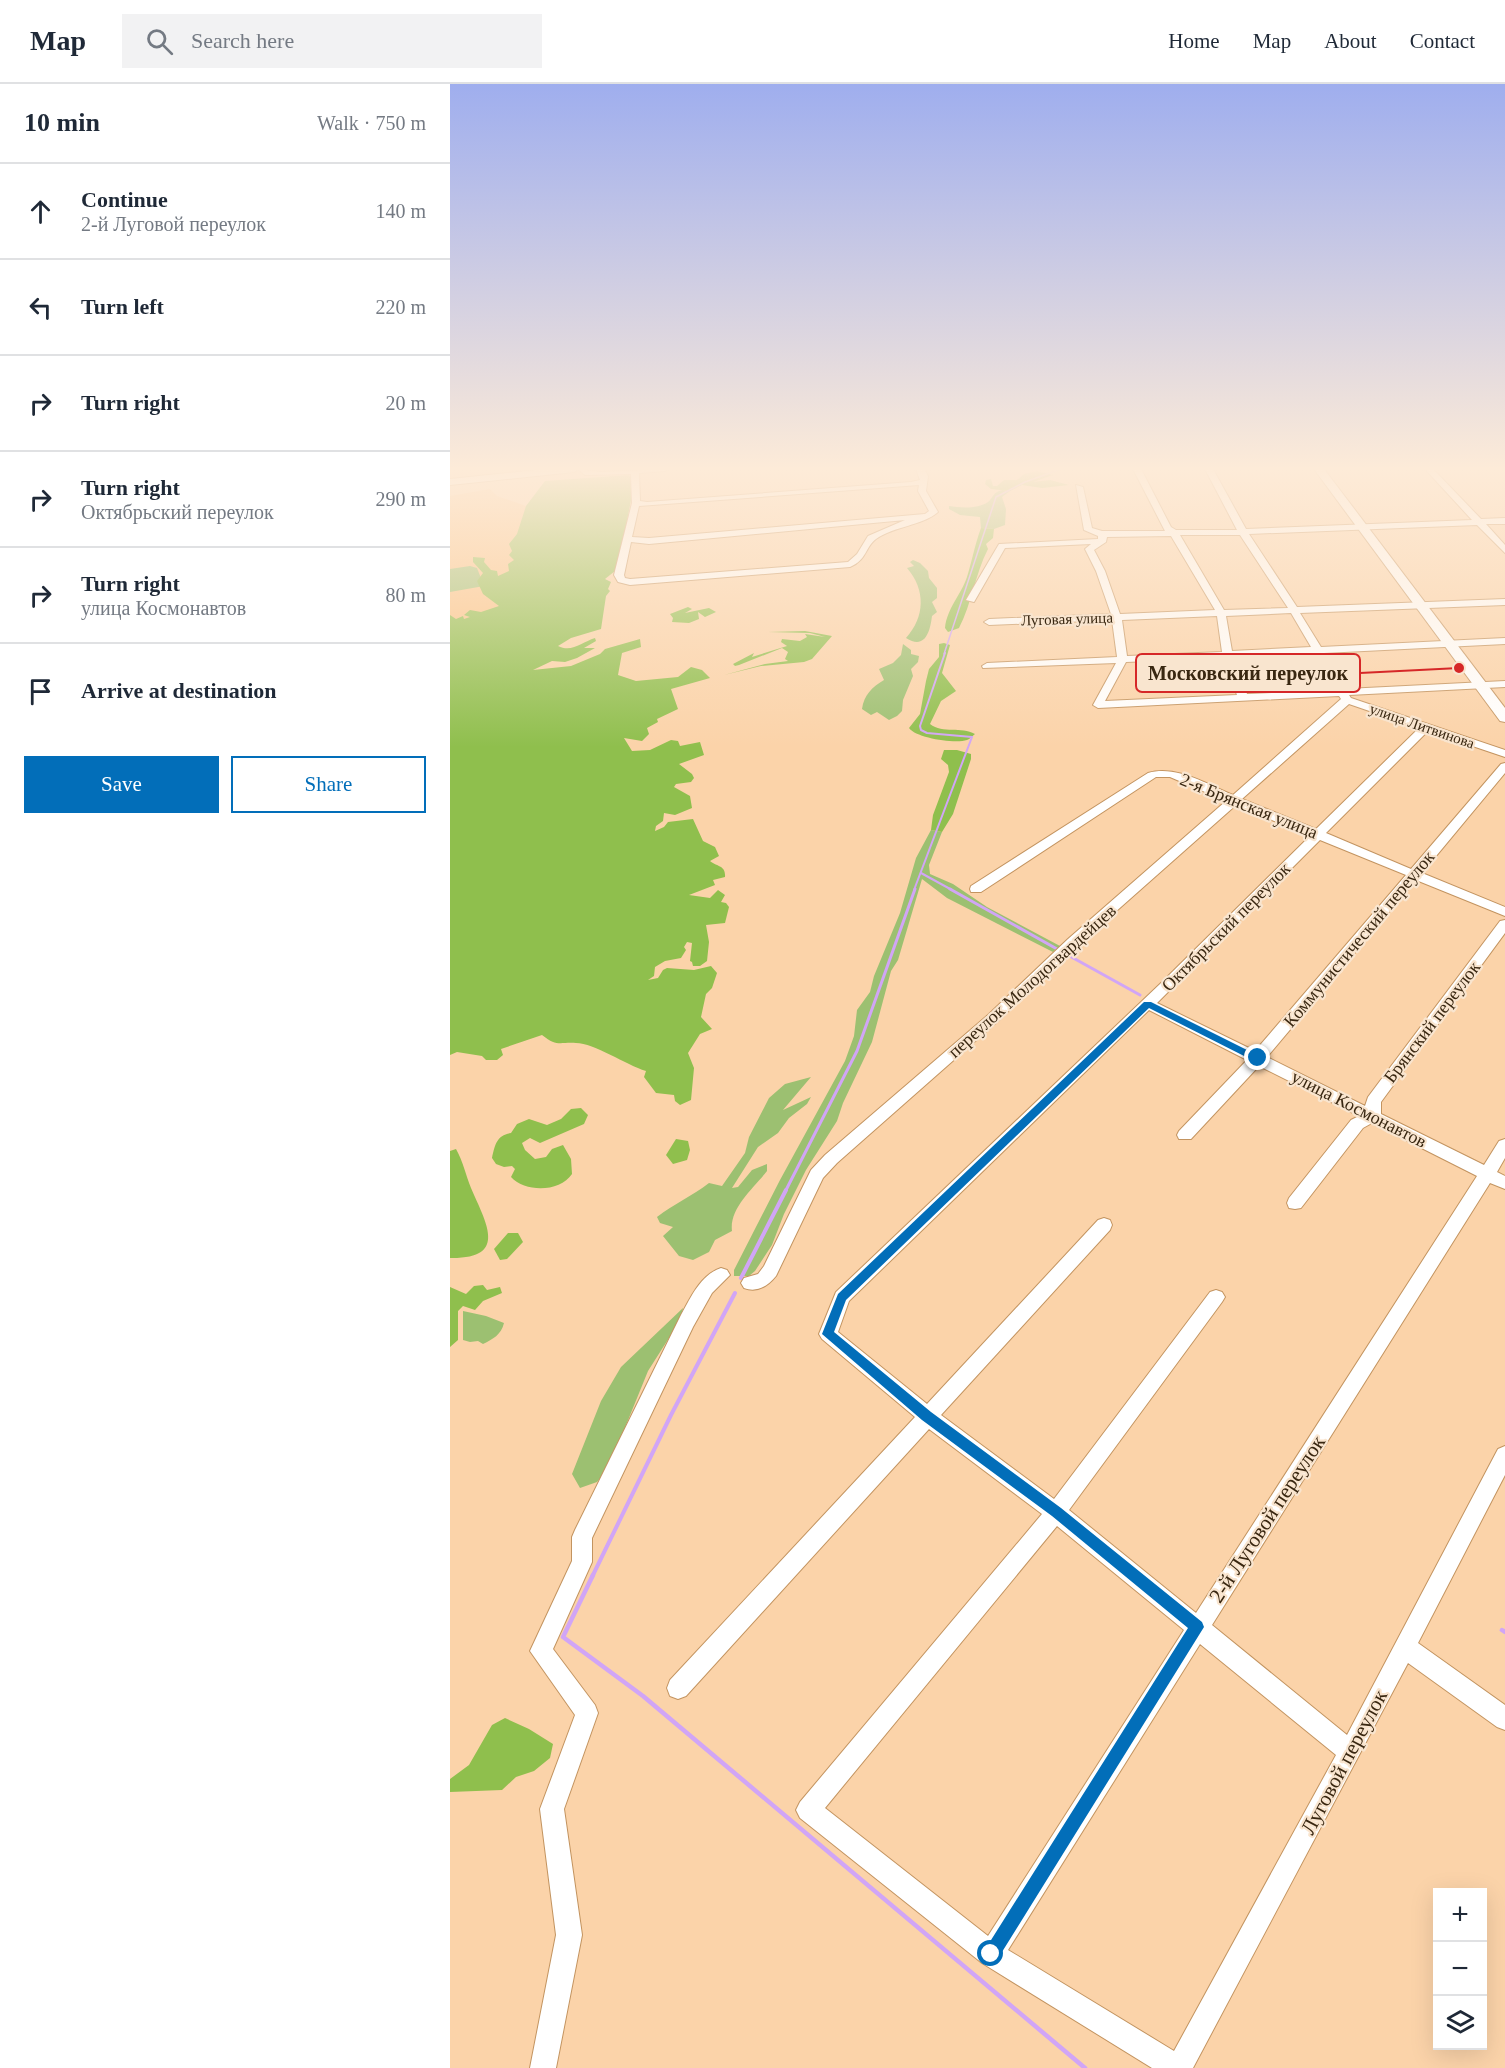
<!DOCTYPE html>
<html lang="en">
<head>
<meta charset="utf-8">
<style>
	body { margin:0; font-family:"Times New Roman",serif; background:#f2f2f3; color:#1f2937 }
	.controls { position:absolute; right:18px; bottom:18px; display:grid; overflow:hidden; border-radius:0px; box-shadow:0 6px 24px #0002 }
	.controls button { width:54px; height:54px; display:grid; place-items:center; padding:0; border:0; border-bottom:2px solid #e0e1e3; background:#fff; color:#1f2937; font:30px sans-serif }
	.stop { position:absolute; width:18px; height:18px; margin:-14px; border:4px solid #026eb9; border-radius:50%; background:#fff }
	.stop.end { background:#026eb9; border-color:#fff; box-shadow:0 2px 6px #0008 }
	.list { margin:0; padding:0; list-style:none }
	h2 { display:flex; justify-content:space-between; align-items:center; height:78px; margin:0; padding:0 24px; font-size:26px }
	h2 small { font-size:20px; font-weight:400; color:#747a83 }
	.list li { display:grid; grid-template-columns:39px 1fr auto; gap:18px; align-items:center; box-sizing:border-box; height:96px; padding:0 24px; border-top:2px solid #e0e1e3 }
	.list b { display:block; font-size:22px; white-space:nowrap }
	.list p { margin:0; font-size:20px; white-space:nowrap; color:#747a83 }
	.list em { font-size:20px; font-style:normal; color:#747a83 }
	.actions { display:flex; gap:12px; padding:18px 24px }
	.actions a { flex:1; padding:14px 0; border:2px solid #026eb9; border-radius:0px; text-align:center; font-size:21px; color:#026eb9 }
	.actions .main { background:#026eb9; color:#fff }
	.icon { flex:none; width:33px; height:33px; fill:none; stroke:currentColor; stroke-width:2; stroke-linecap:round; stroke-linejoin:round }
	.map { position:relative; flex:none; width:1055px; height:1984px; overflow:hidden }
	header { display:flex; align-items:center; gap:36px; box-sizing:border-box; height:84px; padding:0 30px; background:#fff; border-bottom:2px solid #e0e1e3 }
	header strong { font-size:28px }
	nav { display:flex; gap:33px; margin-inline-start:auto; font-size:21px }
	.search { width:420px; height:54px; background:#f2f2f3; display:flex; align-items:center; gap:15px; box-sizing:border-box; padding:0 21px; border-radius:0px; color:#747a83; font-size:22px }
	main { display:flex }
	aside { flex:1; background:#fff }
	.map>svg:first-child { display:block }
	.built { fill:#fbc488 }
	.green { fill:#9cc071 }
	.forest { fill:#8fbf4d }
	.lines { fill:none; stroke-linecap:round; stroke-linejoin:round }
	.stream-far4 { stroke:#d1a5f6; stroke-width:1.5 }
	.stream-far3 { stroke:#d1a5f6; stroke-width:2 }
	.stream-far2 { stroke:#d1a5f6; stroke-width:3 }
	.stream-far1 { stroke:#d1a5f6; stroke-width:4 }
	.stream { stroke:#d1a5f6; stroke-width:4.5 }
	.minor-casing { stroke:#c39460; stroke-width:2 }
	.major-casing { stroke:#c39460; stroke-width:2 }
	.minor { fill:#fff; fill-rule:evenodd }
	.major { fill:#fff; fill-rule:evenodd }
	.route { fill:#026eb9 }
	.labels { text-anchor:middle; dominant-baseline:central; stroke-width:4.5; stroke-linejoin:round; paint-order:stroke }
	.far-street-label { font-size:15px; fill:#392711; stroke:#f9e5cf }
	.street-label { font-size:18px; fill:#392711; stroke:#f9e5cf }
	.near-street-label { font-size:21px; fill:#392711; stroke:#f9e5cf }
	.leader { fill:none; stroke:#d62828; stroke-width:2 }
	.callout-dot { fill:#d62828; stroke:#f9e5cf; stroke-width:2 }
	.callout { fill:#f9e5cf; stroke:#d62828; stroke-width:2 }
	.callout-label { font-size:20px; text-anchor:middle; font-weight:bold; fill:#392711 }
</style>
</head>
<body>
<header>
<strong>Map</strong>
<div class="search"><svg class="icon" aria-label="search" viewBox="0 0 24 24"><circle cx="10" cy="10" r="6"/><path d="M15 15l6 6"/></svg>Search here</div>
<nav><a>Home</a><a>Map</a><a>About</a><a>Contact</a></nav>
</header>
<main>
<aside>
<h2>10 min<small>Walk · 750 m</small></h2>
<ul class="list">
<li><svg class="icon" aria-label="ahead" viewBox="0 0 24 24"><path d="M12 20V5M6 11l6-6 6 6"/></svg><div><b>Continue</b><p>2-й Луговой переулок</p></div><em>140 m</em></li>
<li><svg class="icon" aria-label="left" viewBox="0 0 24 24"><path d="M17 20v-9H6M10 6l-5 5 5 5"/></svg><div><b>Turn left</b></div><em>220 m</em></li>
<li><svg class="icon" aria-label="right" viewBox="0 0 24 24"><path d="M7 20v-9h11M14 6l5 5-5 5"/></svg><div><b>Turn right</b></div><em>20 m</em></li>
<li><svg class="icon" aria-label="right" viewBox="0 0 24 24"><path d="M7 20v-9h11M14 6l5 5-5 5"/></svg><div><b>Turn right</b><p>Октябрьский переулок</p></div><em>290 m</em></li>
<li><svg class="icon" aria-label="right" viewBox="0 0 24 24"><path d="M7 20v-9h11M14 6l5 5-5 5"/></svg><div><b>Turn right</b><p>улица Космонавтов</p></div><em>80 m</em></li>
<li><svg class="icon" aria-label="arrive" viewBox="0 0 24 24"><path d="M6 21V4h12l-3 4 3 4H6"/></svg><div><b>Arrive at destination</b></div></li>
</ul>
<div class="actions"><a class="main">Save</a><a>Share</a></div>
</aside>
<div class="map">
<svg width="1055" height="1984" viewBox="0 0 1055 1984">
	<rect width="100%" height="100%" fill="#fbd3a9"/>
	<!-- built -->
	<path class="built" d="M40,405l7,7 29,10 5,12 -18,64 -16,3 6,53 -53,10v-152z"/>
	<!-- green -->
	<g class="green">
		<path d="M552,406l8,1 -8,6 4,12 -1,16 -11,4 -13,-1 -1,-11 -20,-2 -11,-6v-3c12,2 29,3 39,-4 5,-4 5,-10 14,-12z"/>
		<path d="M463,476l7,3 8,8 1,7 8,10v10l-5,4 5,10 -5,4c-2,16 -7,34 -26,22 19,-21 20,-48 1,-70l7,-2 -4,-4z"/>
		<path d="M20,482l7,2 7,18 -34,6v-23z"/>
		<path d="M453,560l8,6v4l8,2 -1,6 -7,7 2,7 -10,24 -1,11 -5,5 -8,4 -12,-8 -6,3 -9,-6c2,-14 10,-22 22,-29l-5,-11 14,-6 8,-8z"/>
		<path d="M481,746l11,2 -13,33 1,9 23,10 34,23 73,39 -7,6 -106,-54 -25,-19 -24,81 -7,11 -19,71 -29,61 -6,18 -31,49 -22,44 -12,31 -17,26 -6,5h-15v-6l46,-90 65,-119 9,-25 3,-26 13,-18 4,-16 26,-63 16,-55z"/>
		<path d="M361,993l-28,33 28,-13 -4,7 -18,14 -11,15 -20,14 -26,41 6,-1 14,-17 15,-6v7c-13,17 -38,37 -35,60l-17,9 -6,12 -16,8 -14,-4 -16,-20 10,-9 -13,-4 -3,-6c17,-13 35,-21 52,-34l13,3 23,-33 4,-16 20,-39 16,-14z"/>
		<path d="M233,1224l-2,11 -33,52 -39,96 -12,15 -17,6 -8,-14 29,-73 20,-34z"/>
		<path d="M13,1227l23,5 18,7c-3,12 -11,16 -21,21l-5,-3 -8,1 -7,-2z"/>
	</g>
	<!-- forest -->
	<g class="forest">
		<path d="M587,387l16,4 -20,7 17,-2 19,5 -27,3 -20,-3 -12,6 -19,-2 -6,-5 1,-4 5,-1 2,7h4l7,-6h13l7,-6z"/>
		<path d="M179,391l5,10 -13,67 -6,19 -10,8 6,3 -3,7 2,2 -4,5 -5,33 -30,9 -13,8c14,7 24,-4 37,-8l1,3 -12,7h11l-18,10 -12,4 -13,-1 -19,9 38,-4 29,-12 5,-5 35,-10 1,8 -19,6 -4,22 18,6 42,-4 13,-10 11,3 8,8 -39,11 7,20 -21,10 1,3 -11,6 2,6 -7,7 -18,-3 8,13 18,-1 21,-10 7,1 2,5 20,-4 4,13 -25,9 13,10 2,4 -3,4 -15,2 -2,3 16,9 2,12 -17,7 -11,-2 -1,8 -7,5 -1,5 9,-4 4,-5 25,-3 10,22 12,6 4,9 -9,5c7,6 16,4 15,16l-12,3 2,5 -26,10 21,3 8,-8 7,5 -4,7 5,1 3,4 -4,16 -19,2 3,17 -2,19 -7,5h-7l-1,-4 -2,-1 2,-18 -5,-1 -3,5 2,3 -5,8 -16,3 -10,6 -1,9 -6,4 10,-2 5,-8 4,-2 27,2 17,-4 6,7 -5,15 -6,6 -5,23 11,12 -12,5 -12,19 6,15 -3,32 -11,5 -5,-4 -1,-6 -18,-2 -12,-16 2,-6c-20,-6 -52,-28 -70,-28 -17,-1 -19,4 -34,-8l-41,14 2,6 -6,5h-11l-4,-4 -25,-4 -7,3v-440l6,4 7,-3 1,3 6,-2 -6,-2 6,-5 11,2 18,-6 -16,-12 -6,-13 6,-8 -10,-11v-5l12,1 -1,4 7,8 6,1 1,5 11,-5 -1,-7 6,-4 -5,-5 3,-4 -3,-7 8,-10 9,-28 19,-25z"/>
		<path d="M531,444l13,1 -1,9 -7,6 2,5c-13,25 -16,54 -29,79l-11,4 -3,-4c2,-20 16,-33 22,-51 5,-16 8,-33 14,-49z"/>
		<path d="M238,523l4,2 -7,4 24,-5 7,4 -11,5 -7,-5 1,7 -10,4 -17,-1 1,-4 -3,-4z"/>
		<path d="M355,547l27,5 -20,23 -8,3 -43,4 -37,9 41,-11 23,-3 -3,-2 3,-7 -6,-4 -43,17 -4,1 -2,-2 21,-11 -2,4 35,-11 -6,-4 1,-3 18,2 7,-4 -2,-3 20,3 -15,-4 -42,-1z"/>
		<path d="M494,559l6,2 -8,28 14,18 -15,10 -11,23c13,10 31,2 45,10 -3,2 -5,5 -8,6 -12,4 -51,-2 -58,-12l11,-14 6,-33 3,-12 10,-12v-13z"/>
		<path d="M494,666h13l14,4v5l-18,55 -11,18 -11,-2 2,-15 16,-43 -1,-7 -7,-6z"/>
		<path d="M131,1024l7,7 -4,9 -44,19 -10,-5 -8,5 3,7 10,9 11,-2 6,-8 11,-4 8,14 1,15c-12,18 -46,19 -61,3l4,-8 -3,-3 -8,1 -8,-3 -4,-6c3,-14 5,-23 19,-25l6,-9 12,-5 18,6 14,-6 10,-10z"/>
		<path d="M226,1055l12,2 2,9 -3,10 -14,4 -7,-9z"/>
		<path d="M6,1065c7,12 10,27 15,39 15,35 38,71 -21,70v-107z"/>
		<path d="M58,1149h10l5,9 -16,17 -7,1 -6,-11z"/>
		<path d="M33,1201l4,5 13,-3 2,6 -19,8 -8,9 -12,-4 -5,5v29l-8,7v-60l16,7 8,-8z"/>
		<path d="M55,1634l24,11 24,15 -3,14 -16,13 -18,6 -14,13 -52,2v-13l19,-14 23,-40z"/>
	</g>
	<g class="lines">
		<!-- stream-far4 -->
		<path class="stream-far4" d="M494,570l52,-157 29,-15 36,-13"/>
		<!-- stream-far3 -->
		<g class="stream-far3">
			<path d="M471,789l31,17"/>
			<path d="M464,806l58,-153 -45,-4 -6,-3 -1,-4 25,-73"/>
		</g>
		<!-- stream-far2 -->
		<g class="stream-far2">
			<path d="M500,805l107,60"/>
			<path d="M616,870l74,41"/>
			<path d="M335,1108l72,-141 58,-162"/>
		</g>
		<!-- stream-far1 -->
		<g class="stream-far1">
			<path d="M291,1194l45,-88"/>
			<path d="M142,1493l79,-162 64,-122"/>
		</g>
		<!-- stream -->
		<g class="stream">
			<path d="M143,1491l-30,62 80,59 442,372"/>
			<path d="M1052,1546l3,2"/>
		</g>
		<!-- minor casing -->
		<g class="minor-casing">
			<g id="minor">
				<path d="M128,385l23,3 68,-3 -4,2 -26,2 1,28 7,1 264,-20 9,-2 -4,-11h8l4,7 -2,15 12,21c-16,14 -44,14 -62,27 -11,8 -9,21 -26,28l-220,18 -12,-3 -4,-7 18,-72 -1,-29 -46,1zM469,401l-1,6 11,20 -4,3 -276,24 -17,-1 7,-31zM455,436l-37,16 -11,18 -9,8 -218,17 -5,-1 -1,-3 7,-33 18,2z"/>
				<path d="M683,385h8l30,58 5,3h61l-32,-61h8l33,60 226,-9 -47,-51h8l48,50 24,-1v6h-19l19,21v8l-28,-28 -228,9 48,73 208,-8v6l-205,8 21,34 184,-9v6l-181,9 22,36 159,-8v6l-156,8 2,3 154,52v7l-77,-26 -102,102 85,36 90,-105 4,-1v10l-83,100 83,34v9l-89,-36 -149,177 98,49 3,-9 132,-176 5,-1v13l-124,169v12l103,51 15,-24 6,-2v19l-8,14 8,4v13l-15,-6 -278,442 135,110 151,-286 7,-3v29l-87,168 87,62v25l-8,-3 -89,-64 -215,405h-41l-170,-105 -182,-145 -4,-8 4,-8 242,-288 -113,-85 -243,267 -8,3 -8,-3 -3,-8 3,-8 245,-263 -93,-78 -3,-5 17,-42 324,-308 150,-148 -74,-31 -158,140 -80,76 -161,142 -14,15 -47,98c-8,10 -19,17 -32,12l-3,-5 3,-5 14,-4 6,-8 47,-96 14,-15 163,-140 80,-76 158,-138 -56,-24h-14l-175,115h-10l-1,-3 1,-3 177,-113c29,-8 58,11 85,22l108,-96 -2,-3 -241,12 -5,-3 23,-42 -133,5 -1,-2 5,-3 130,-6 -5,-37 -123,5 -5,-3 5,-3 122,-5 -15,-43 -11,-22 6,-5 -86,4 -31,54 -8,-2 33,-56 99,-5v-3l-14,-6 -8,-45 7,2 9,41 10,3h63zM730,451h60l48,73 -64,2zM721,452l44,74 -95,4 -15,-43 -11,-21 12,-8 1,-5zM841,529l20,34 -79,4 -6,-35zM767,532l5,36 -95,4 -5,-36zM864,569l22,37 -89,4 -14,-37zM773,574l14,37 -132,6 21,-39zM899,620l70,24 -103,101 -74,-30zM870,756l86,35 -151,176 -98,-48zM699,926l98,50 -68,71 -2,4 2,4h12l68,-73 100,50 -8,4 -62,78 -2,5 2,5 6,1 6,-1 62,-80 9,-5 105,53 -281,437 -127,-103 153,-208 3,-5 -3,-5 -6,-2 -6,2 -156,207 -113,-84 169,-185 2,-5 -2,-5 -6,-2 -6,2 -171,184 -89,-72 11,-31zM607,1442l127,104 -196,306 -163,-128zM750,1560l136,111 -162,296 -166,-101z"/>
				<path d="M271,1184l6,2 3,5 -18,18 -19,34 -101,211v24l-39,87 42,56 3,8 -34,96 18,126 -26,133h-26l26,-133 -16,-126 35,-94 -45,-64 42,-90v-24l3,-7 105,-213c10,-18 20,-42 41,-49z"/>
			</g>
		</g>
		<!-- major casing -->
		<g class="major-casing">
			<g id="major">
				<path d="M96,385h33l-5,3 -124,13v-6z"/>
				<path d="M864,385h10l181,239v14l-5,-1z"/>
			</g>
		</g>
		<!-- minor -->
		<use href="#minor" class="minor"/>
		<!-- major -->
		<use href="#major" class="major"/>
	</g>
	<!-- sky -->
	<linearGradient id="sky" x2="0" y2="1"><stop stop-color="#9faeee"/><stop offset="0.58" stop-color="#fdebd8"/><stop offset="1" stop-color="#fdebd8" stop-opacity="0"/></linearGradient>
	<rect width="1055" height="663" fill="url(#sky)"/>
	<!-- route -->
	<path class="route" d="M694,918h7l112,56 -2,3h-7l-105,-53 -303,292 -12,32 97,80 130,96 141,114 2,5 -207,333 -6,2 -5,-2 -3,-6 3,-6 202,-320 -136,-112 -130,-96 -100,-86 16,-40z"/>
	<g class="labels">
		<!-- far-street labels -->
		<g class="far-street-label">
			<text transform="translate(617 535) rotate(-2)">Луговая улица</text>
			<text transform="translate(972 642) rotate(19)">улица Литвинова</text>
		</g>
		<!-- street labels -->
		<g class="street-label">
			<text transform="translate(799 722) rotate(22)">2-я Брянская улица</text>
			<text transform="translate(776 843) rotate(-45)">Октябрьский переулок</text>
			<text transform="translate(909 855) rotate(-50)">Коммунистический переулок</text>
			<text transform="translate(582 897) rotate(-42)">переулок Молодогвардейцев</text>
			<text transform="translate(982 938) rotate(-53)">Брянский переулок</text>
			<text transform="translate(909 1025) rotate(27)">улица Космонавтов</text>
		</g>
		<!-- near-street labels -->
		<g class="near-street-label">
			<text transform="translate(817 1435) rotate(-57)">2-й Луговой переулок</text>
			<text transform="translate(894 1678) rotate(-62)">Луговой переулок</text>
		</g>
	</g>
	<!-- callouts -->
	<path class="leader" d="M1009 584L910 589"/>
	<circle class="callout-dot" cx="1009" cy="584" r="6"/>
	<rect class="callout" x="686" y="570" width="224" height="38" rx="6"/>
	<g class="callout-label">
		<text x="798" y="596">Московский переулок</text>
	</g>
</svg>
<div class="controls">
<button>+</button>
<button>−</button>
<button><svg class="icon" aria-label="layers" viewBox="0 0 24 24"><path d="M12 4l9 5-9 5-9-5zM3 14l9 5 9-5"/></svg></button>
</div>
<div class="stop" style="left:541px;top:1870px"></div>
<div class="stop end" style="left:808px;top:974px"></div>
</div>
</main>
</body>
</html>
